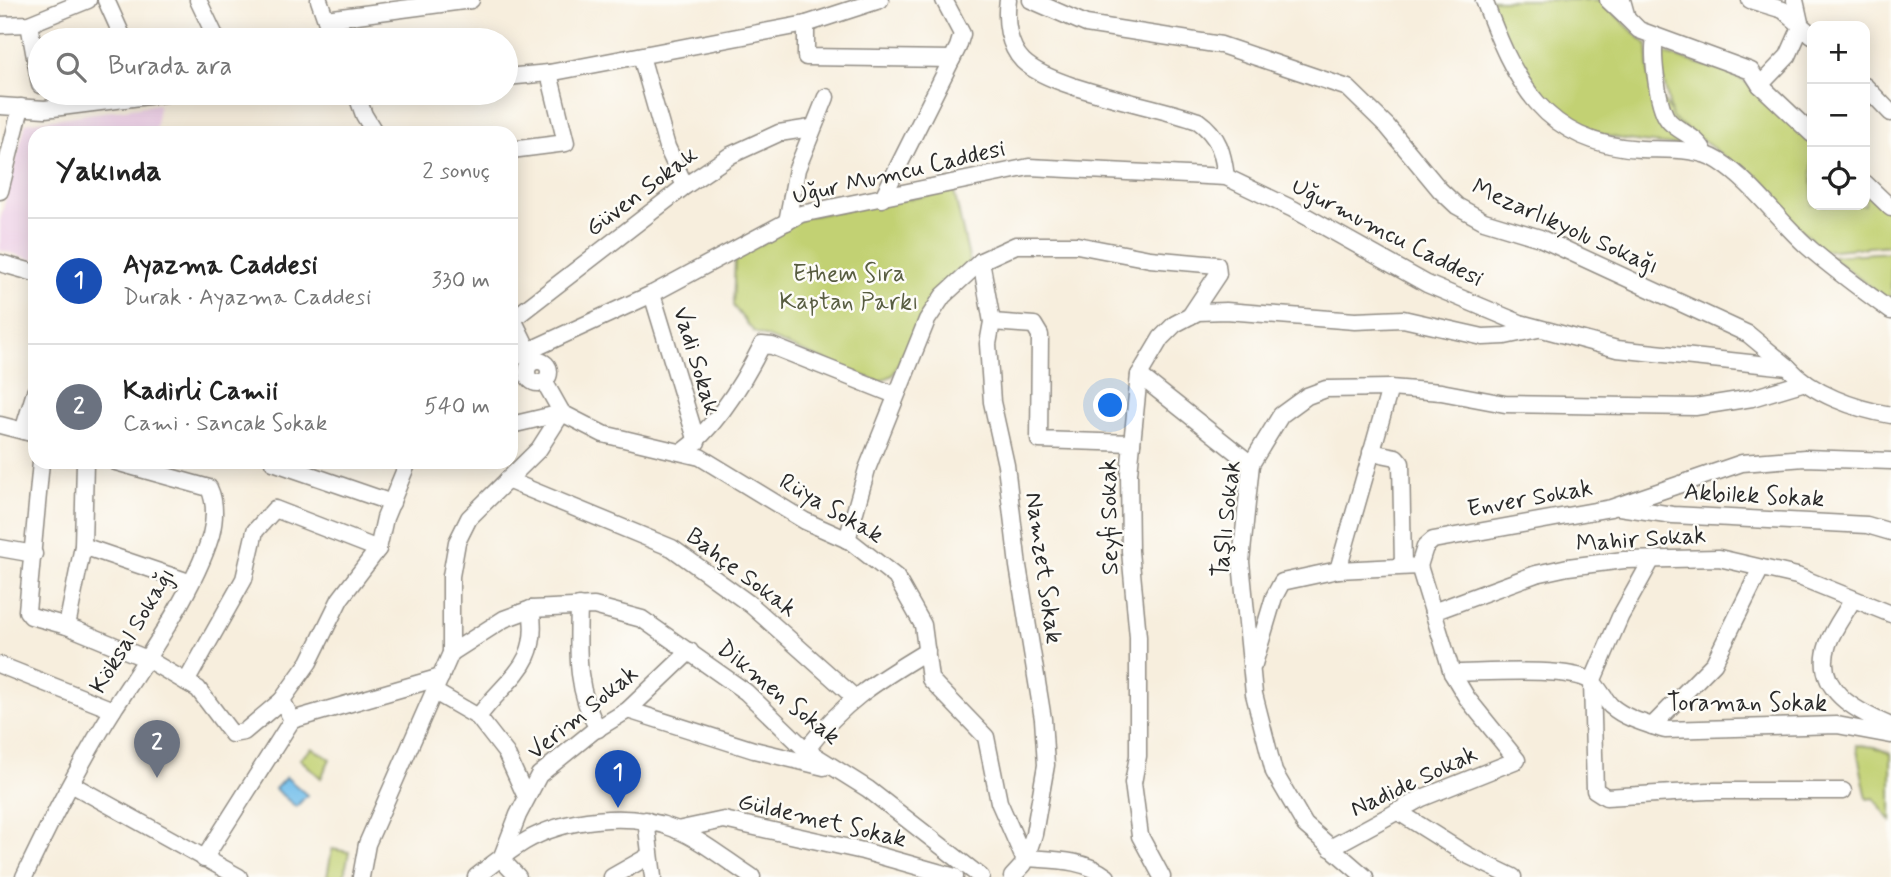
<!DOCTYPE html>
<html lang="tr">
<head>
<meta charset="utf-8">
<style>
	body { margin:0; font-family:Mynerve,sans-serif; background:#f2f2f2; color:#222 }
	.controls { position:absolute; right:21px; top:21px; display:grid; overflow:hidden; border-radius:14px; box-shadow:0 4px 18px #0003 }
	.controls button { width:63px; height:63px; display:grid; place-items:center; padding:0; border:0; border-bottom:2px solid #e0e0e0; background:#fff; color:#222; font:35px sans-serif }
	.you { position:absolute; left:1111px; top:406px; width:24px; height:24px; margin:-18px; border:5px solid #fff; border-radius:50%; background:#1a73e8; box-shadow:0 0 0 10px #1a73e833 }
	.badge { display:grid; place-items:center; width:46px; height:46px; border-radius:50%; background:#111827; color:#fff; font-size:23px; font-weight:700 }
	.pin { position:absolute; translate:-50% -58px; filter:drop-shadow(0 2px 4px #0008) }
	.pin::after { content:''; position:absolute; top:37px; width:24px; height:21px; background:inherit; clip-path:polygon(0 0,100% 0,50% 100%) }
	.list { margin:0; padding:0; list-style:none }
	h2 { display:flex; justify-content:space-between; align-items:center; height:91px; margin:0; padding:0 28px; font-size:30px }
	h2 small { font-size:23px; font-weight:400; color:#767676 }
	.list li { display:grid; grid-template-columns:46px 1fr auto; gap:21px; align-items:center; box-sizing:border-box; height:126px; padding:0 28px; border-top:2px solid #e0e0e0 }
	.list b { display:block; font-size:26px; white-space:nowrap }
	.list p { margin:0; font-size:23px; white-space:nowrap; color:#767676 }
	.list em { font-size:23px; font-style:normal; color:#767676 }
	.icon { flex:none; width:38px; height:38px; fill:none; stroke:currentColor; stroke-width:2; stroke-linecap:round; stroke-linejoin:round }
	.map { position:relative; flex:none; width:1891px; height:877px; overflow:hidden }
	.search { position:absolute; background:#fff; box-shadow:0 4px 18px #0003; left:28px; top:28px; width:490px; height:77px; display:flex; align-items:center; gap:18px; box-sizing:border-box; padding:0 24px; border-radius:38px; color:#767676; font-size:26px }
	.panel { position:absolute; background:#fff; box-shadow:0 4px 18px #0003; left:28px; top:126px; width:490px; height:343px; border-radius:21px }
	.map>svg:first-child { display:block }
	.built { fill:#eed0e7 }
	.green { fill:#c2d173; stroke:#767e4f; stroke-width:2 }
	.water { fill:#71beeb; stroke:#4e748b; stroke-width:2 }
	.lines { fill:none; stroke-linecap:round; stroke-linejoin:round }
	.minor-casing { stroke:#918c84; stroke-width:19 }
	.minor { stroke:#fff; stroke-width:16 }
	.labels { text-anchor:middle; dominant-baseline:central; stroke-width:5; stroke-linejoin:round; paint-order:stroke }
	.street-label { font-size:24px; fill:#2b2b2b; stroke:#fdfcf7 }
	.park-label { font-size:24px; fill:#585d41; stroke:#fdfcf7 }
</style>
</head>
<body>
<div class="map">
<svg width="1891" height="877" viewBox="0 0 1891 877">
	<rect width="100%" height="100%" fill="#fdfcf7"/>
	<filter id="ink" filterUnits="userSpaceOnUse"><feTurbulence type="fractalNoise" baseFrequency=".0143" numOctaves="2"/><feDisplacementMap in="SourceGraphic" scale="14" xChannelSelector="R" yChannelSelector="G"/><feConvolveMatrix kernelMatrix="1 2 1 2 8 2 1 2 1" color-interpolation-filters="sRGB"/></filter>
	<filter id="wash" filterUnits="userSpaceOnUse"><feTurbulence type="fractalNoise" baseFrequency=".00686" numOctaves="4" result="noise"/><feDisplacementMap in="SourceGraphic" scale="28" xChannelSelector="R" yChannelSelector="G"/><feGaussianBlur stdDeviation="1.57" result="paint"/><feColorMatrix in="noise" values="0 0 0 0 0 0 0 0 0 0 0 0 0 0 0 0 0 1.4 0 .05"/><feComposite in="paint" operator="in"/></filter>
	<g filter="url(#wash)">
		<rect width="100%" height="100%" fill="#f7eedd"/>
		<!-- built -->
		<path class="built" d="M159,104l-4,29h-120v127l-35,-10v-30l26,-97z"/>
		<!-- green -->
		<g class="green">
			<path d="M1487,0h113l47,45 3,39 48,63c-49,-4 -109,-5 -149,-40 -29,-26 -45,-73 -62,-107z"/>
			<path d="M1657,51l72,22 17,9 66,56v67h53v-16l26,26v30l-68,6 -94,-91 -57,-42z"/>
			<path d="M954,191l16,72 -46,48 -31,64 -14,7 -125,-50 -21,-26 2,-46 69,-43z"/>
			<path d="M1891,252v51l-61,-47z"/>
			<path d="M1856,745l19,2 16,7v67l-17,-23 -7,1z"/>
			<path d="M312,748l18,11 -9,19 -21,-19z"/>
			<path d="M332,849l17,3 -5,25h-17z"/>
		</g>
		<!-- water -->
		<path class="water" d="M286,777l21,18 -11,12 -21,-18z"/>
	</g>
	<g filter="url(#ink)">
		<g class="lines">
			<!-- minor casing -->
			<g class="minor-casing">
				<g id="minor">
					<path d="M106,0l18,40"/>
					<path d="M198,0l19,40"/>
					<path d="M319,0l14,40"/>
					<path d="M1008,0c-3,20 0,46 15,61 30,29 132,44 175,60 21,15 25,32 28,56"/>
					<path d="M1031,0l55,24 135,21 127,43 39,38 53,64 17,16 27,15 56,17 208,96 40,33"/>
					<path d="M1484,0c30,80 59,144 157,149 24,1 57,-2 78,12 33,21 58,58 88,85 26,23 55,44 84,65"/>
					<path d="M1608,0l19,18"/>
					<path d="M1622,0l5,18 12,12 112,41 9,14 52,49"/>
					<path d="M1750,0l33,10 29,25"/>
					<path d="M326,19l145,-19"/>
					<path d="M29,24l11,61"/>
					<path d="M806,24v33l146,2"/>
					<path d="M0,25l29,-1 59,-24"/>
					<path d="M1655,38c-3,17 2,72 15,84 11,11 30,16 35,32"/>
					<path d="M641,56l26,91 18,39"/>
					<path d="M506,77l43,-4 257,-49 74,-24"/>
					<path d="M1760,85l28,-29 13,-29 -6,-27"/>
					<path d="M1865,86l26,27"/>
					<path d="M356,93l8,22 11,18"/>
					<path d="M0,106l45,3 127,-16"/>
					<path d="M511,150l55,-7 -17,-70"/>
					<path d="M1865,183l26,25"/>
					<path d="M0,191l21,-84"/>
					<path d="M882,199l76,-152 4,-13 -18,-34"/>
					<path d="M787,222l10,-53 29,-72"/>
					<path d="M981,261l11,61 -4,22 4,58 14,63 12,101 25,153 3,46 -12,69 -10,30 -12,13"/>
					<path d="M0,263l35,10"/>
					<path d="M652,294l45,148"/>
					<path d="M511,315l22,45"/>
					<path d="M513,319l172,-133 46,-31 48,-22 32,-5"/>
					<path d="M992,322l42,3 6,10 -1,105 93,3"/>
					<path d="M511,359l141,-65 149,-80 228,-47 197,10 67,32 134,75 93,39 97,26 171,18c24,27 67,42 103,48"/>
					<circle cx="538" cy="372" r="11"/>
					<path d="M1139,375l112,89"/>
					<path d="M544,381l18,32"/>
					<path d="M562,413l41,21 97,23 105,64 45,20 46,36 27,48 7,54 56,58 13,65 26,59"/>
					<path d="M0,425l35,9"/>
					<path d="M511,425l51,-12"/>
					<path d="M23,431l12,-39"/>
					<path d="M682,452c34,-25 61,-69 80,-107l10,1 123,49"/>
					<path d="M1371,452l25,5 5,6 2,102"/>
					<path d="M41,462l-14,149 4,5 36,10 80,33 51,30 34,45 12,-2 38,-32"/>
					<path d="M273,462l119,41"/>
					<path d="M507,480l165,68 79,57 103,92"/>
					<path d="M1619,507l54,8 194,10 24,7"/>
					<path d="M847,540l20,-71 60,-149 16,-24 38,-35 35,-16h61l73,14 67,6 1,9 -28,42"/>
					<path d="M83,546l106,36"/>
					<path d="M0,548l34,6"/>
					<path d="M1651,561l-31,56 -28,65 3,108 11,7 102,-6h135"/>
					<path d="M1338,570l52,-182"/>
					<path d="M1852,601c-8,14 -19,28 -24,43 -16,46 30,68 63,82"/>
					<path d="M579,606c-1,44 -4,84 19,123"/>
					<path d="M1433,612l103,-38 32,-7 56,-7 95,-2 78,18 94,38"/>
					<path d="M67,626l16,-80 2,-84"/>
					<path d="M451,653l53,-34 27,-10 63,-3 48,13 104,73 60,58 62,39 113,88"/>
					<path d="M1254,664l20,-67 8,-15 56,-12 81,-4 6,-19 8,-7 178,-32 131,-45 63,-5 86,3"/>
					<path d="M0,665l113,45"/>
					<path d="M1452,673c30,0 115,-7 139,8 8,6 13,18 20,25 15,13 36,18 54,24l172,-5 54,10"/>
					<path d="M186,682l58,-103 11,-48 20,-22 103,40"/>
					<path d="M435,692l43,25 28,36 20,44"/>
					<path d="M628,710l126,40 70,17"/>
					<path d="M478,717c29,-40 63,-51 53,-108"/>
					<path d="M292,720l-10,-20 27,-38 31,-63 38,-50 7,-31 23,-56"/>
					<path d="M292,720l149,-43"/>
					<path d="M1652,726l62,-63 47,-95"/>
					<path d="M806,750c37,-48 69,-68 121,-99"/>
					<path d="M73,785l166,92"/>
					<path d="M1397,811l70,44 46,22"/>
					<path d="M646,820l7,57"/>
					<path d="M677,830l47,-10 139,31 92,26"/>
					<path d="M1330,848l92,-50 95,-38 -50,-62 -15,-25 -33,-107"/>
					<path d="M1026,858c28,2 58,1 81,19"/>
					<path d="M204,859l88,-139"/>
					<path d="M24,877c26,-55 58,-118 91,-170 31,-47 80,-118 96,-172 4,-16 5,-32 -2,-47l-93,-26"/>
					<path d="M361,877l6,-33 84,-191v-77l6,-34 12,-24 70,-69 23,-36"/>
					<path d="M476,877c15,-12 32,-25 48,-35 40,-24 107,-31 151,-13 27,11 52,32 77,48"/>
					<path d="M518,877l-17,-18 17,-44 21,-40 53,-43 36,-22 62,-59"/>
					<path d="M612,877l37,-21"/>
					<path d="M1162,877l-22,-41 -7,-53 5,-27v-119l-8,-86 -1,-78 10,-98 22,-37 14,-14 23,-12 28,-1 129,10 48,-2 80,18 22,-1 33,-7"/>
					<path d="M1365,877l-60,-52 -31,-53 -20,-78 -13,-132 10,-98 30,-49 26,-19 19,-7 64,-1 51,4 64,12 190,3 57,-9 50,-15"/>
				</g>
			</g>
			<!-- minor -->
			<use href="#minor" class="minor"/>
		</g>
	</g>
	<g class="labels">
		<!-- street labels -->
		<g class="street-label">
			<text transform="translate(899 173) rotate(-13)">Uğur Mumcu Caddesi</text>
			<text transform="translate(642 192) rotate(-37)">Güven Sokak</text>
			<text transform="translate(1565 227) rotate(24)">Mezarlıkyolu Sokağı</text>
			<text transform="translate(1387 233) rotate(27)">Uğurmumcu Caddesi</text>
			<text transform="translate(696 361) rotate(73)">Vadi Sokak</text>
			<text transform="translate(1754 496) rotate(3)">Akbilek Sokak</text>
			<text transform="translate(1530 499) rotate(-10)">Enver Sokak</text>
			<text transform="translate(831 509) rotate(30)">Rüya Sokak</text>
			<text transform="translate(1110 517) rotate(-91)">Seyfi Sokak</text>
			<text transform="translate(1227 519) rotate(-84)">Taşlı Sokak</text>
			<text transform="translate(1641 540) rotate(-4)">Mahir Sokak</text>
			<text transform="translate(1043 568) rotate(82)">Namzet Sokak</text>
			<text transform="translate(741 573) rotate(37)">Bahçe Sokak</text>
			<text transform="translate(133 631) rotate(-59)">Köksal Sokağı</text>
			<text transform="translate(778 693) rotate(39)">Dikmen Sokak</text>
			<text x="1747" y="703">Toraman Sokak</text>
			<text transform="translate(583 713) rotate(-39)">Verim Sokak</text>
			<text transform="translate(1414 782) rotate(-25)">Nadide Sokak</text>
			<text transform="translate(822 821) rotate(13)">Güldemet Sokak</text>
		</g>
		<!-- park labels -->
		<g class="park-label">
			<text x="849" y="274">Ethem Sıra<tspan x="849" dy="28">Kaptan Parkı</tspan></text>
		</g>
	</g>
</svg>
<div class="controls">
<button>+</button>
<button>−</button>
<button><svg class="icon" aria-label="locate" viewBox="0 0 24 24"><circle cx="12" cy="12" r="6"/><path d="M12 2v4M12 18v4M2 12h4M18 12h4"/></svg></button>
</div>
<div class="you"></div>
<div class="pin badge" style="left:618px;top:808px;background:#1a4fb4">1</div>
<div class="pin badge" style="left:157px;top:778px;background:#6b7280">2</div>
<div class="search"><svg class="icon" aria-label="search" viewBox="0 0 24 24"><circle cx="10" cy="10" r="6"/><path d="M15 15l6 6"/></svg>Burada ara</div>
<section class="panel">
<h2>Yakında<small>2 sonuç</small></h2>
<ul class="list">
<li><span class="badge" style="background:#1a4fb4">1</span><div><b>Ayazma Caddesi</b><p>Durak · Ayazma Caddesi</p></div><em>330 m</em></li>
<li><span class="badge" style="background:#6b7280">2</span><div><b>Kadirli Camii</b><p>Cami · Sancak Sokak</p></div><em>540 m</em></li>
</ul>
</section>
</div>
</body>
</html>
